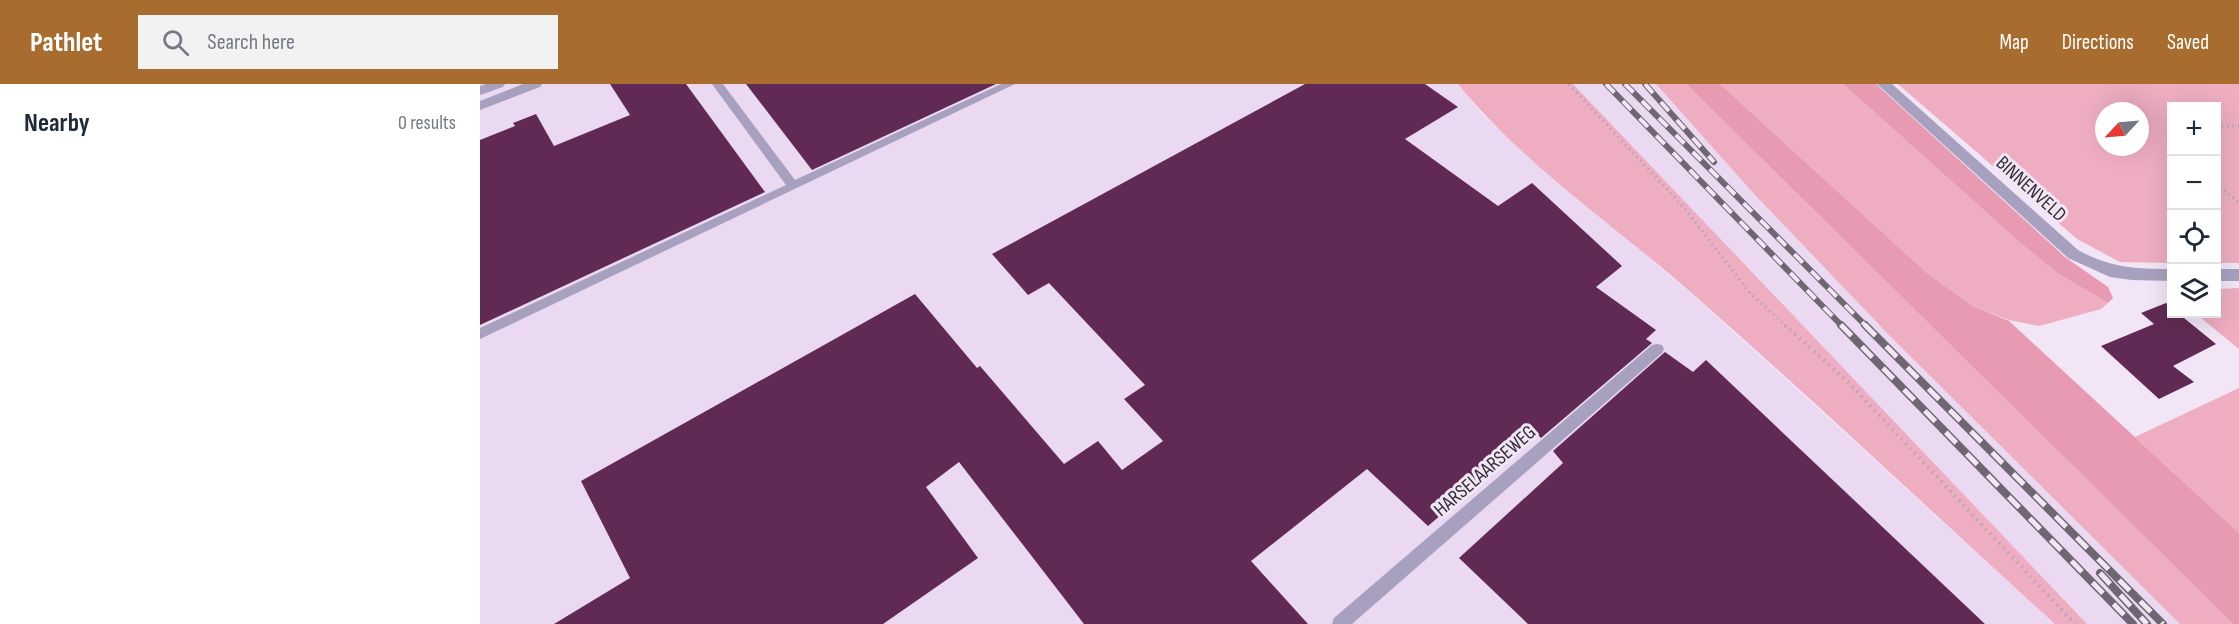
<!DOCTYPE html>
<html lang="en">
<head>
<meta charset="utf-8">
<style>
	body { margin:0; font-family:"Sofia Sans Condensed",sans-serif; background:#f2f2f3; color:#1f2937 }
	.controls { position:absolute; right:18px; top:18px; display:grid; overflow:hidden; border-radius:0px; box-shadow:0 6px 24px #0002 }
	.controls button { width:54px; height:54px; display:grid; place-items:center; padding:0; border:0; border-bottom:2px solid #e0e1e3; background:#fff; color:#1f2937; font:30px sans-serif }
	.compass { position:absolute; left:1615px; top:18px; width:54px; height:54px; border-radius:50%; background:#fff; box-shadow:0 6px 24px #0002; rotate:244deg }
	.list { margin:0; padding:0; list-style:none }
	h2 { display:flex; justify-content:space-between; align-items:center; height:78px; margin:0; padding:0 24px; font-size:26px }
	h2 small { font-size:20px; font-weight:400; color:#747a83 }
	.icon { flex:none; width:33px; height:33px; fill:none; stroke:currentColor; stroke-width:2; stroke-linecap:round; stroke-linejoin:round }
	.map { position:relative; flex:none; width:1759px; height:540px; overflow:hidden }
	header { display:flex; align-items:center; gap:36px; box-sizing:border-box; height:84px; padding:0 30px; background:#a86d2e; color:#fff }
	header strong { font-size:28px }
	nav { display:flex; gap:33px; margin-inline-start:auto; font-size:21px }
	.search { width:420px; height:54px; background:#f2f2f3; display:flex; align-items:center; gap:15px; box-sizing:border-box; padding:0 21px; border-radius:0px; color:#747a83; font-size:22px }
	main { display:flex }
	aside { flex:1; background:#fff }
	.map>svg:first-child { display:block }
	.built { fill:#ead9f1 }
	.green { fill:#eeadc1; fill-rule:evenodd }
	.forest { fill:#e89ab2 }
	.building { fill:#612a54 }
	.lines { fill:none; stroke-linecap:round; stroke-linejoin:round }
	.path-far1 { stroke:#b0a6b4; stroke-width:3; stroke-dasharray:1.5 4; stroke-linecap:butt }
	.path { stroke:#b0a6b4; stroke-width:4; stroke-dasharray:1.5 5; stroke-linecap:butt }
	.service { fill:#a7a1bf; fill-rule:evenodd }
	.minor { fill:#a7a1bf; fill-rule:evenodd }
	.rail-far1-casing { stroke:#6e6771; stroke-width:6 }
	.rail-casing { stroke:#6e6771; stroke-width:8 }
	.rail-far1 { stroke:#f1e5f6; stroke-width:4; stroke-dasharray:12; stroke-linecap:butt }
	.rail { stroke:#f1e5f6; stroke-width:5; stroke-dasharray:15; stroke-linecap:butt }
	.labels { text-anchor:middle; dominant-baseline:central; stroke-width:6; stroke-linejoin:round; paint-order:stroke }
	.street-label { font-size:20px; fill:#312c33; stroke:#f1e5f6 }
</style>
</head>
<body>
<header>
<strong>Pathlet</strong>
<div class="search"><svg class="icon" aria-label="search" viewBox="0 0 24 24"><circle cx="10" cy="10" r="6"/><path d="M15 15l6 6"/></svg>Search here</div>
<nav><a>Map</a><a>Directions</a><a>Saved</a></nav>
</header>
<main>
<aside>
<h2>Nearby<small>0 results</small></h2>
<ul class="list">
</ul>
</aside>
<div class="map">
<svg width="1759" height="540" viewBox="0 0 1759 540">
	<rect width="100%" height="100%" fill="#f1e5f6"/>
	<!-- built -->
	<g class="built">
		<path d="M0,0h978l23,29 63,56 150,127 361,328h-1575z"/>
		<path d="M1093,0h83l99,111 135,141 290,288h-93z"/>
	</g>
	<!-- green -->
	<g class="green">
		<path d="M978,0h115l514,540h-32c-120,-109 -238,-221 -360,-328 -79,-70 -170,-130 -237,-212z"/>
		<path d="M1176,0h30l547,540h-53l-290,-288 -135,-141z"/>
		<path d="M1240,0h123l173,155 41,34 51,30 -7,6 -62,17 -30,-6 -38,-15 -44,-32z"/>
		<path d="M1418,0h341v179h-22l-1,-157h-44l-1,157 -51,-1 -43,-23zM1624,27h36v36h-36z"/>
		<path d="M1759,204v61l-43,-35h20l1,-25z"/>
		<path d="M1759,304v145l-104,-96z"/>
	</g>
	<!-- forest -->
	<g class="forest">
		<path d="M1206,0h34l207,189 44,32 38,16 230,212v91h-6z"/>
		<path d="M1363,0h33l189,173 43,30 5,11 -5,5 -51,-30 -41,-34z"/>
	</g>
	<!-- building -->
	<g class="building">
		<path d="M130,0h76l79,108 -285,133v-185l35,-14 -2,-3 23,-9 18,32 76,-31z"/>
		<path d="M266,0h250l-184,86z"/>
		<path d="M825,0h120l33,23 -53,32 93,67 34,-23 90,83 -26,21 60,43 -10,9 6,4 -111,95 -5,-5 -108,93 -61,-57 -116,92 57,63h-224l-125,-162 -33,25 52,71 -95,66h-329l76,-46 -49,-97 334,-187 62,74 3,-2 84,98 34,-23 24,29 41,-29 -39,-42 21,-14 -96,-102 -21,12 -36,-41z"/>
		<path d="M1686,219l6,4v7h7l37,30 -43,22 21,16 -35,17 -58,-53 53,-22 -13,-11z"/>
		<path d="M1185,268l28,20 13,-12 279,264h-457l-69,-66 104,-95 -10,-12z"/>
	</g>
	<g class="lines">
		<!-- path-far1 -->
		<g class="path-far1">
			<path d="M1089,0l116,125 65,84 37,34"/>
			<path d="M1736,43l23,-1"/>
			<path d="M1692,50l-5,2 5,5"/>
			<path d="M1736,99l23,20"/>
		</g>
		<!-- path -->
		<path class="path" d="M1305,241l64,58 226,241"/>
		<!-- service -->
		<g class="service">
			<path d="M232,0h11l72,96 206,-96h14l-535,255v-11l306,-143z"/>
			<path d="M1177,260l5,1 2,4 -2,4 -310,271h-20l2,-6 318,-273z"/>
		</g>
		<!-- minor -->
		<g class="minor">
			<path d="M6,0h19l-2,3 -23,8v-9z"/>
			<path d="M43,0h19l-2,3 -60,23v-9z"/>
			<path d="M1397,0h15l186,166c33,18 57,19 94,19v12l-40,-1 -22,-3 -42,-19z"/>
			<rect x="1736" y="185" width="23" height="12"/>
		</g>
		<!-- rail-far1 casing -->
		<g class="rail-far1-casing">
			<g id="rail-far1">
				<path d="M1126,0l237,243"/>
				<path d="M1145,0l242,243"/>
				<path d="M1165,0l69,78"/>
			</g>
		</g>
		<!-- rail casing -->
		<g class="rail-casing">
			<g id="rail">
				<path d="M1361,241l292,299"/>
				<path d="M1385,241l298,299"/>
				<path d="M1620,489l47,51"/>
			</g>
		</g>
		<!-- rail-far1 -->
		<use href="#rail-far1" class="rail-far1"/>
		<!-- rail -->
		<use href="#rail" class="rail"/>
	</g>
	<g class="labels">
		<!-- street labels -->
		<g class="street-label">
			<text transform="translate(1551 105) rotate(42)">BINNENVELD</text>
			<text transform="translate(1005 387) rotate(-41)">HARSELAARSEWEG</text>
		</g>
	</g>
</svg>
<div class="controls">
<button>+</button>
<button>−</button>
<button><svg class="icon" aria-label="locate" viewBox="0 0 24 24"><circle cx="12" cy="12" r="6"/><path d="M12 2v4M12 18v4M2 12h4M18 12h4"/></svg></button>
<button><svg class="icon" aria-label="layers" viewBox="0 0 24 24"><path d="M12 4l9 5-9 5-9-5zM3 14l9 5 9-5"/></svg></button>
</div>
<svg class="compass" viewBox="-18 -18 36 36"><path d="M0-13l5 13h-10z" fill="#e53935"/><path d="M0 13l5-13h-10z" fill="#747a83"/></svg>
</div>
</main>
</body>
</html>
